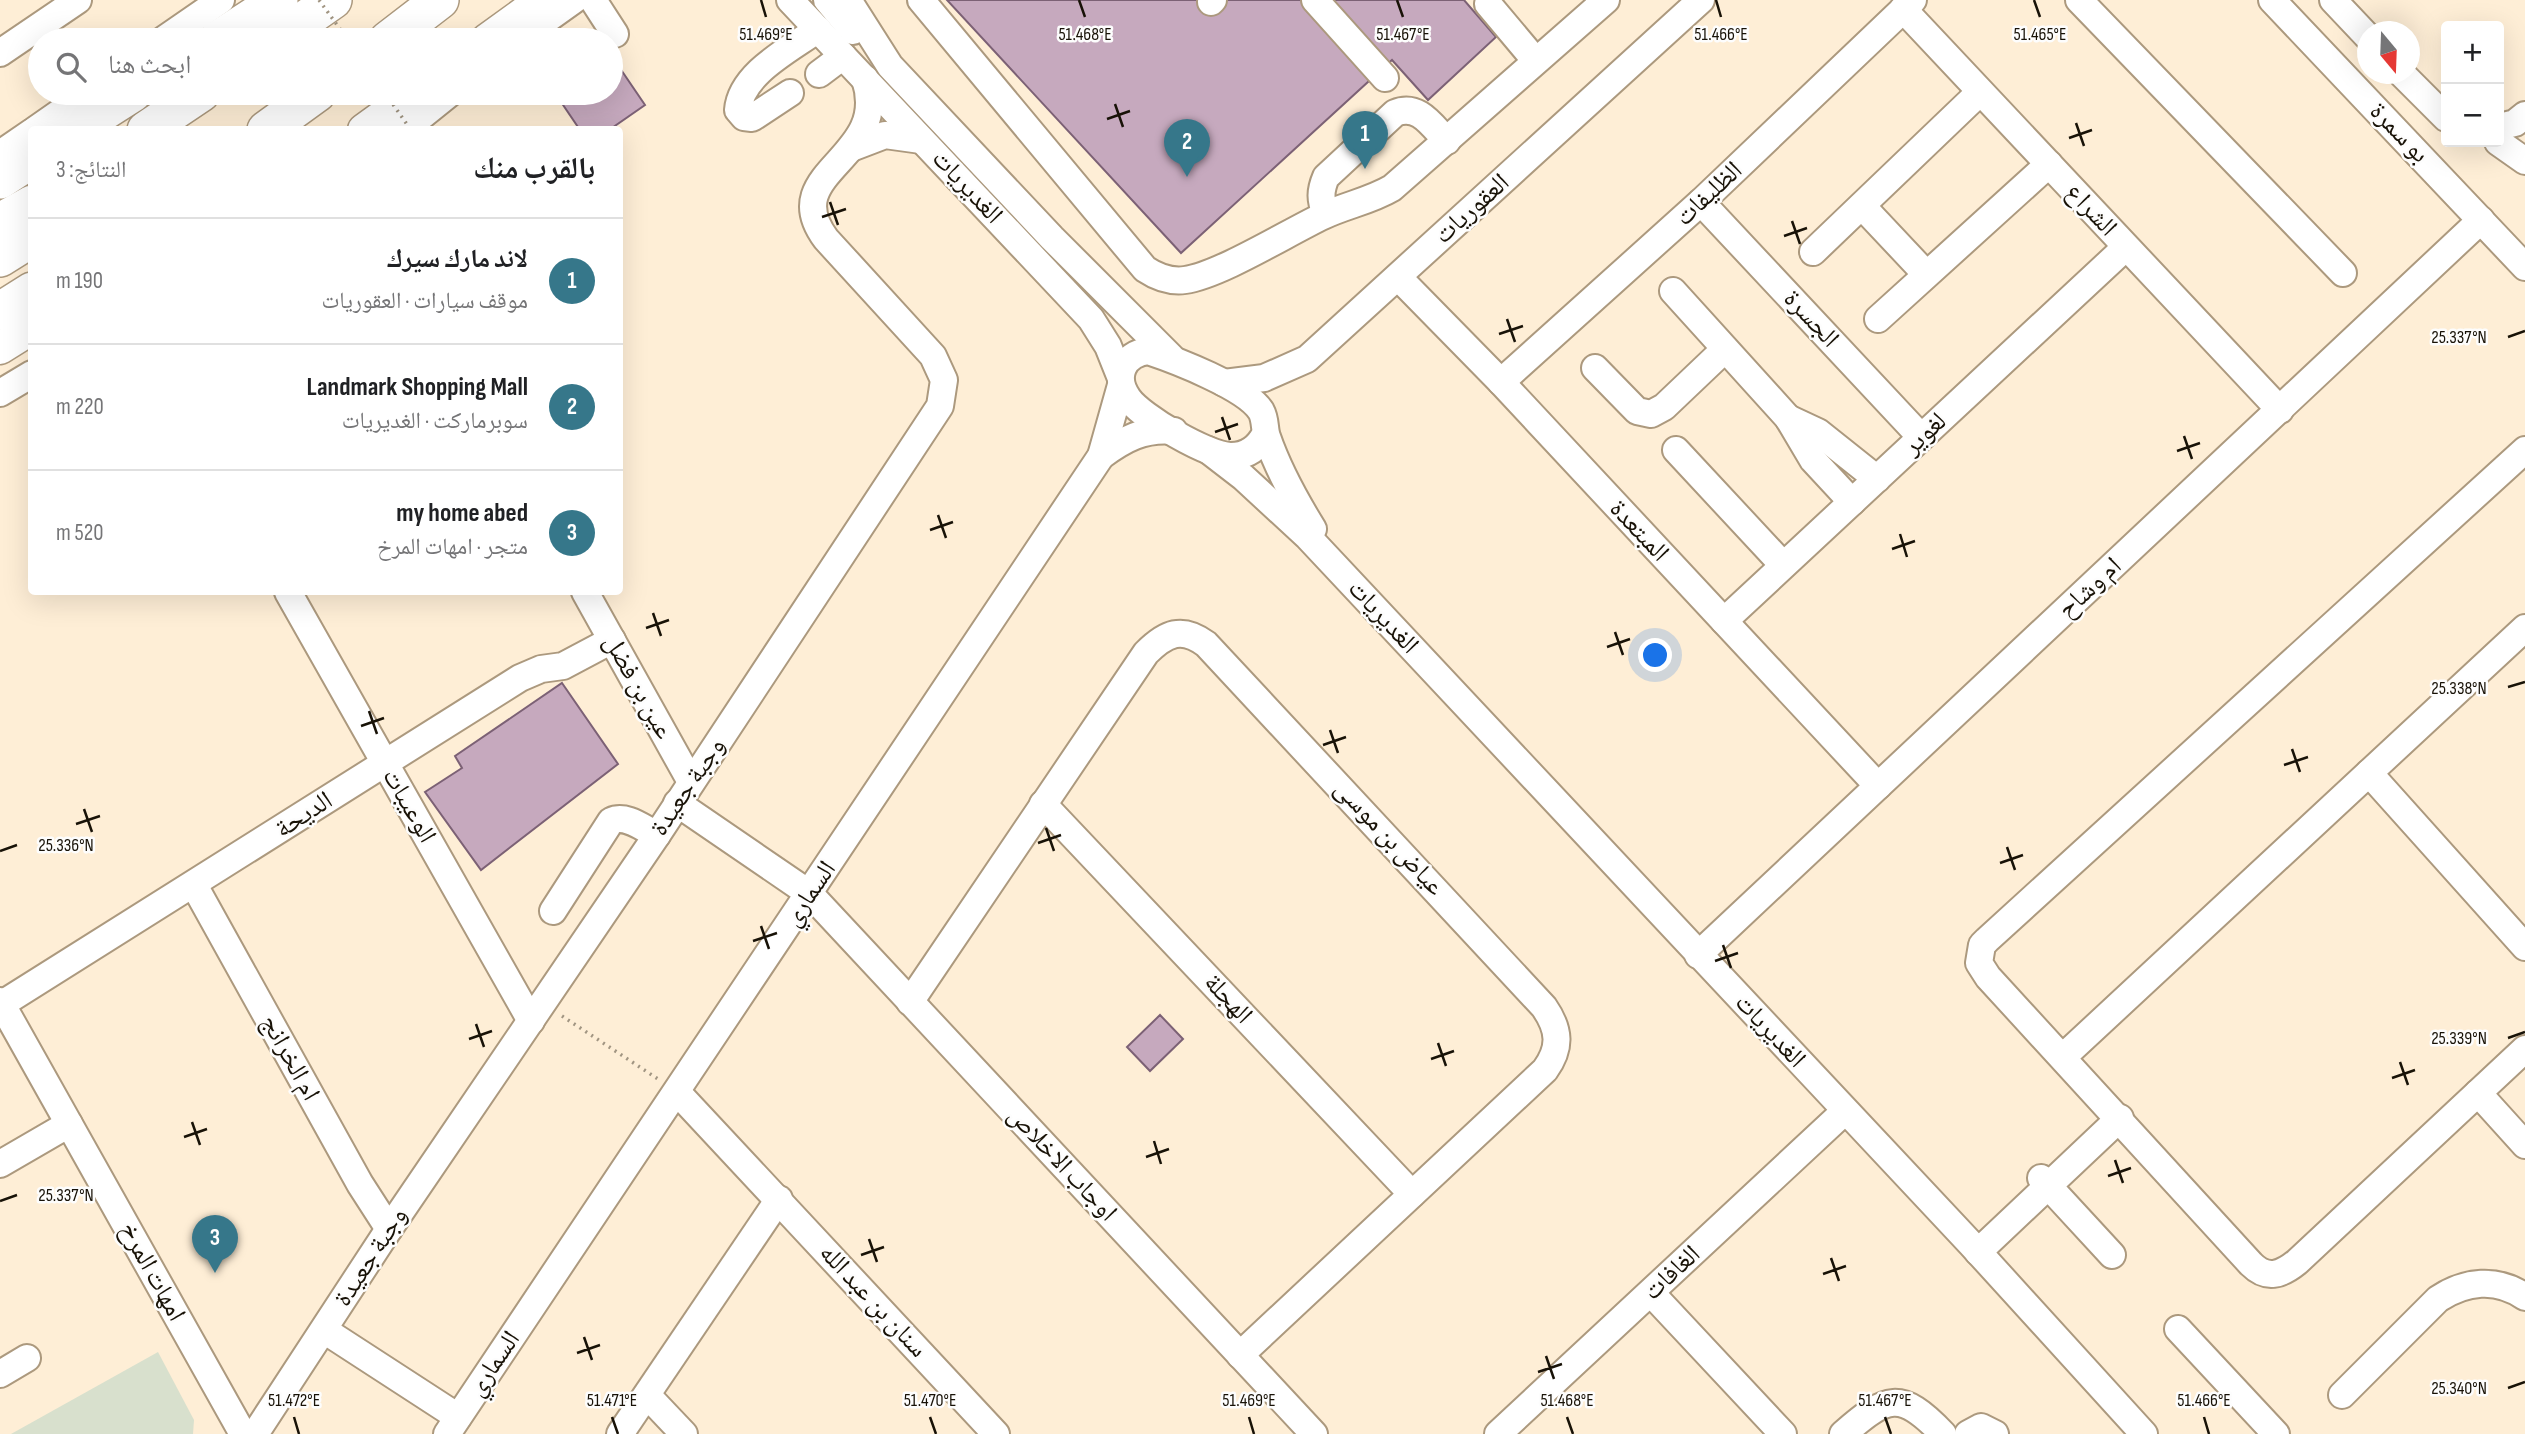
<!DOCTYPE html>
<html lang="ar">
<head>
<meta charset="utf-8">
<style>
	body { margin:0; font-family:"Sofia Sans Condensed","Noto Naskh Arabic",sans-serif; background:#f2f2f2; color:#202124; direction:rtl }
	.controls { position:absolute; right:21px; top:21px; display:grid; overflow:hidden; border-radius:7px; box-shadow:0 7px 28px #0002 }
	.controls button { width:63px; height:63px; display:grid; place-items:center; padding:0; border:0; border-bottom:2px solid #e0e0e0; background:#fff; color:#202124; font:35px sans-serif }
	.compass { position:absolute; left:2357px; top:21px; width:63px; height:63px; border-radius:50%; background:#fff; box-shadow:0 7px 28px #0002; rotate:161deg }
	.you { position:absolute; left:1656px; top:656px; width:24px; height:24px; margin:-18px; border:5px solid #fff; border-radius:50%; background:#1a73e8; box-shadow:0 0 0 10px #1a73e833 }
	.badge { display:grid; place-items:center; width:46px; height:46px; border-radius:50%; background:#36778a; color:#fff; font-size:23px; font-weight:700 }
	.pin { position:absolute; translate:-50% -58px; filter:drop-shadow(0 2px 4px #0008) }
	.pin::after { content:''; position:absolute; top:37px; width:24px; height:21px; background:inherit; clip-path:polygon(0 0,100% 0,50% 100%) }
	.list { margin:0; padding:0; list-style:none }
	h2 { display:flex; justify-content:space-between; align-items:center; height:91px; margin:0; padding:0 28px; font-size:30px }
	h2 small { font-size:23px; font-weight:400; color:#757577 }
	.list li { display:grid; grid-template-columns:46px 1fr auto; gap:21px; align-items:center; box-sizing:border-box; height:126px; padding:0 28px; border-top:2px solid #e0e0e0 }
	.list b { display:block; font-size:26px; white-space:nowrap }
	.list p { margin:0; font-size:23px; white-space:nowrap; color:#757577 }
	.list em { font-size:23px; font-style:normal; color:#757577 }
	.icon { flex:none; width:38px; height:38px; fill:none; stroke:currentColor; stroke-width:2; stroke-linecap:round; stroke-linejoin:round }
	.map { position:relative; flex:none; width:2525px; height:1434px; overflow:hidden; direction:ltr }
	.search { position:absolute; background:#fff; box-shadow:0 7px 28px #0002; left:28px; top:28px; width:595px; height:77px; display:flex; align-items:center; gap:18px; box-sizing:border-box; padding:0 24px; border-radius:38px; color:#757577; font-size:26px }
	.panel { position:absolute; background:#fff; box-shadow:0 7px 28px #0002; left:28px; top:126px; width:595px; height:469px; border-radius:7px; direction:rtl }
	.map>svg:first-child { display:block }
	.green { fill:#d8e0cd }
	.building { fill:#c6a9be; stroke:#7c6175; stroke-width:2 }
	.lines { fill:none; stroke-linecap:round; stroke-linejoin:round }
	.minor-casing { stroke:#ac997e; stroke-width:30 }
	.major-casing { stroke:#ac997e; stroke-width:35 }
	.highway-casing { stroke:#ac997e; stroke-width:40 }
	.path { stroke:#a19582; stroke-width:3.5; stroke-dasharray:2 5; stroke-linecap:butt }
	.minor { stroke:#fff; stroke-width:26 }
	.major { stroke:#fff; stroke-width:32 }
	.highway { stroke:#fff; stroke-width:37 }
	.path-bridge { stroke:#a19582; stroke-width:3.5; stroke-dasharray:2 5; stroke-linecap:butt }
	.ticks { fill:none; stroke:#181207; stroke-width:2.5 }
	.labels { text-anchor:middle; dominant-baseline:central; stroke-width:5; stroke-linejoin:round; paint-order:stroke }
	.street-label { font-size:26px; fill:#181207; stroke:#fdfdfd }
	.ticks-label { font-size:18px; text-anchor:middle; fill:#181207; stroke:#fdfdfd; stroke-width:5; stroke-linejoin:round; paint-order:stroke }
</style>
</head>
<body>
<div class="map">
<svg width="2525" height="1434" viewBox="0 0 2525 1434">
	<rect width="100%" height="100%" fill="#feeed6"/>
	<!-- green -->
	<path class="green" d="M158,1352l36,68 -1,14h-182z"/>
	<!-- building -->
	<g class="building">
		<path d="M947,0h517l32,37 -68,63 -36,-40 -211,193z"/>
		<path d="M611,55l34,50 -36,25h-29l-25,-37h56z"/>
		<path d="M562,683l56,81 -137,106 -56,-78 37,-24 -7,-12z"/>
		<path d="M1160,1015l23,24 -33,32 -23,-24z"/>
	</g>
	<g class="lines">
		<!-- minor casing -->
		<g class="minor-casing">
			<g id="minor">
				<path d="M593,0l22,34"/>
				<path d="M790,0l301,319 17,27 12,30"/>
				<path d="M827,0l26,31"/>
				<path d="M848,0l42,66 162,172 119,119"/>
				<path d="M921,0l224,269c12,8 25,13 40,11 35,-5 102,-47 138,-64 23,-11 47,-15 69,-28l214,-188"/>
				<path d="M1315,0l70,78"/>
				<path d="M2079,0l264,273"/>
				<path d="M2272,0l253,267"/>
				<path d="M2333,0l35,37"/>
				<path d="M1211,2l2,-2"/>
				<path d="M1488,4l47,56"/>
				<path d="M1903,9l377,401"/>
				<path d="M163,40l58,-40"/>
				<path d="M518,40l56,-40"/>
				<path d="M0,53l78,-53"/>
				<path d="M819,74l24,-18"/>
				<path d="M2402,74l44,44"/>
				<path d="M790,93l-38,25 -8,-1 -6,-7c3,-37 53,-61 80,-81"/>
				<path d="M2499,127l16,-4 10,-8"/>
				<path d="M35,130l53,-37"/>
				<path d="M404,130l46,-37"/>
				<path d="M2498,142l27,19"/>
				<path d="M851,148l34,-13 36,5"/>
				<path d="M0,154l32,-22"/>
				<path d="M1701,202l220,235"/>
				<path d="M1862,206l64,68"/>
				<path d="M1326,214c-6,-14 -6,-23 0,-37l69,-64c24,-10 37,13 52,28"/>
				<path d="M1813,252l167,-160"/>
				<path d="M1398,277l103,105 377,404"/>
				<path d="M1673,291l115,127 25,42 39,42"/>
				<path d="M1878,319l171,-155"/>
				<path d="M1595,368l42,43 14,3 13,-7 61,-58"/>
				<path d="M1501,382l200,-180 212,-202"/>
				<path d="M1224,383l40,-5 43,-19 394,-359"/>
				<path d="M0,393l32,-19"/>
				<path d="M1788,418l30,14 59,47"/>
				<path d="M1265,434c-7,14 -18,22 -34,22 -23,0 -90,-39 -103,-58 -15,-21 -5,-44 20,-47 27,9 98,36 113,60 5,9 3,18 6,26 11,32 28,63 46,92"/>
				<path d="M1208,450l35,27 65,60 663,707 173,190"/>
				<path d="M1676,450l107,115"/>
				<path d="M2525,450l-538,490 -5,5 -3,18 9,14 263,287c16,16 30,11 46,-2l228,-213"/>
				<path d="M1101,456c23,-17 43,-28 73,-25"/>
				<path d="M288,592l243,429"/>
				<path d="M585,592l106,190"/>
				<path d="M1724,621l402,-374"/>
				<path d="M2369,773l156,174"/>
				<path d="M677,803l133,91 504,540"/>
				<path d="M1043,804l369,390"/>
				<path d="M194,885l166,299 29,45"/>
				<path d="M553,911l58,-90c15,-7 32,7 46,14"/>
				<path d="M1698,955l783,-735"/>
				<path d="M0,1001l243,433"/>
				<path d="M910,1002l236,-349c20,-20 36,-27 60,-9l338,363c16,23 17,41 1,63l-305,285"/>
				<path d="M2,1004l518,-326 21,-9 22,-3 49,-26"/>
				<path d="M2063,1057l462,-429"/>
				<path d="M677,1092l319,342"/>
				<path d="M2478,1093l47,52"/>
				<path d="M0,1164l69,-40"/>
				<path d="M2041,1178l71,77"/>
				<path d="M1978,1252l142,-134"/>
				<path d="M1651,1293l132,141"/>
				<path d="M2178,1329l98,105"/>
				<path d="M324,1330l134,87"/>
				<path d="M0,1374l27,-16"/>
				<path d="M647,1395l37,39"/>
				<path d="M2342,1395l96,-96c27,-18 59,-22 87,-2"/>
				<path d="M255,1434l134,-205 268,-394 283,-429 4,-26 -11,-24 -107,-117c-51,-68 66,-79 39,-160"/>
				<path d="M447,1434l654,-978 20,-71"/>
				<path d="M620,1434l159,-235"/>
				<path d="M1498,1434l347,-323"/>
				<path d="M1843,1434c44,-38 57,-45 100,0"/>
				<path d="M1968,1434l13,-7 14,7"/>
			</g>
		</g>
		<!-- major casing -->
		<g class="major-casing">
			<g id="major">
				<path d="M487,40l55,-40"/>
				<path d="M364,130l51,-37"/>
				<path d="M0,348l32,-20"/>
			</g>
		</g>
		<!-- highway casing -->
		<g class="highway-casing">
			<g id="highway">
				<path d="M217,40l62,-40"/>
				<path d="M276,40l57,-40"/>
				<path d="M388,40l52,-40"/>
				<path d="M75,130l58,-37"/>
				<path d="M146,130l55,-37"/>
				<path d="M266,130l51,-37"/>
				<path d="M0,180l32,-21"/>
				<path d="M0,222l32,-18"/>
				<path d="M0,258l32,-20"/>
				<path d="M0,311l32,-20"/>
			</g>
		</g>
		<!-- path -->
		<path class="path" d="M562,1016l96,63"/>
		<!-- minor -->
		<use href="#minor" class="minor"/>
		<!-- major -->
		<use href="#major" class="major"/>
		<!-- highway -->
		<use href="#highway" class="highway"/>
		<!-- path-bridge -->
		<g class="path-bridge">
			<path d="M319,0l29,40"/>
			<path d="M385,93l26,37"/>
		</g>
	</g>
	<!-- ticks -->
	<path class="ticks" d="M761,0l5,17M1079,0l6,17M1397,0l6,17M1716,0l5,17M2034,0l6,17M1115,104l8,23M1107,119l23,-8M2076,123l8,23M2069,138l23,-8M830,202l8,23M822,217l24,-8M1792,221l8,23M1784,236l23,-8M1507,319l8,23M1499,334l24,-8M2508,337l17,-6M1222,417l8,23M1215,432l23,-8M2184,436l8,23M2177,451l23,-8M938,515l8,23M930,530l23,-8M1900,534l7,23M1892,549l23,-8M653,613l8,23M646,628l23,-8M1615,632l8,23M1607,647l23,-8M2508,687l17,-5M369,711l8,23M361,726l23,-8M1330,730l8,23M1323,745l23,-8M2292,749l8,23M2284,765l24,-8M84,809l8,23M76,824l24,-8M1046,828l8,23M1038,843l23,-8M2007,847l8,23M0,851l17,-6M2000,863l23,-8M761,926l8,23M753,941l24,-8M1723,945l8,23M1715,961l23,-8M476,1024l8,23M2508,1038l17,-6M469,1039l23,-8M1438,1043l8,23M1431,1059l23,-8M2400,1062l8,23M2392,1078l23,-8M192,1122l8,23M184,1137l23,-8M1154,1141l7,23M1146,1157l23,-8M2115,1160l8,23M2108,1176l23,-8M0,1201l17,-6M869,1239l8,23M861,1255l23,-8M1831,1258l8,23M1823,1274l23,-8M584,1337l8,23M577,1353l23,-8M1546,1356l8,23M1538,1372l24,-8M2508,1388l17,-6M294,1417l5,17M612,1417l6,17M930,1417l6,17M1249,1417l5,17M1567,1417l6,17M1885,1417l6,17M2204,1417l5,17"/>
	<g class="labels">
		<!-- street labels -->
		<g class="street-label">
			<text transform="translate(2399 133) rotate(46)">بو سمرة</text>
			<text transform="translate(967 187) rotate(47)">الغديريات</text>
			<text transform="translate(1709 194) rotate(-43)">الظليفات</text>
			<text transform="translate(1472 209) rotate(-42)">العقوريات</text>
			<text transform="translate(2091 210) rotate(47)">الشراع</text>
			<text transform="translate(1811 319) rotate(47)">الجسرة</text>
			<text transform="translate(1925 434) rotate(-43)">لغوير</text>
			<text transform="translate(1639 531) rotate(47)">المبتعدة</text>
			<text transform="translate(2090 588) rotate(-43)">ام وشاح</text>
			<text transform="translate(1383 617) rotate(47)">الغديريات</text>
			<text transform="translate(638 687) rotate(61)">عين بن فضل</text>
			<text transform="translate(688 787) rotate(-56)">وجبة جعيدة</text>
			<text transform="translate(409 806) rotate(60)">الوعيبات</text>
			<text transform="translate(304 815) rotate(-33)">الديحة</text>
			<text transform="translate(1389 838) rotate(47)">عياض بن موسى</text>
			<text transform="translate(810 894) rotate(-56)">السماري</text>
			<text transform="translate(1228 999) rotate(47)">الهجلة</text>
			<text transform="translate(1770 1031) rotate(47)">الغديريات</text>
			<text transform="translate(290 1058) rotate(61)">ام الخرانج</text>
			<text transform="translate(1062 1164) rotate(47)">اوجاب الاخلاص</text>
			<text transform="translate(371 1257) rotate(-57)">وجبة جعيدة</text>
			<text transform="translate(152 1272) rotate(61)">امهات المرخ</text>
			<text transform="translate(1672 1273) rotate(-43)">الغافات</text>
			<text transform="translate(873 1301) rotate(47)">سنان بن عبد الله</text>
			<text transform="translate(494 1364) rotate(-56)">السماري</text>
		</g>
	</g>
	<g class="ticks-label">
		<text x="1721" y="40">51.466°E</text>
		<text x="766" y="40">51.469°E</text>
		<text x="1085" y="40">51.468°E</text>
		<text x="1403" y="40">51.467°E</text>
		<text x="2040" y="40">51.465°E</text>
		<text x="2459" y="343">25.337°N</text>
		<text x="2459" y="694">25.338°N</text>
		<text x="66" y="851">25.336°N</text>
		<text x="2459" y="1044">25.339°N</text>
		<text x="66" y="1201">25.337°N</text>
		<text x="2459" y="1394">25.340°N</text>
		<text x="294" y="1406">51.472°E</text>
		<text x="612" y="1406">51.471°E</text>
		<text x="930" y="1406">51.470°E</text>
		<text x="1249" y="1406">51.469°E</text>
		<text x="1567" y="1406">51.468°E</text>
		<text x="1885" y="1406">51.467°E</text>
		<text x="2204" y="1406">51.466°E</text>
	</g>
</svg>
<div class="controls">
<button>+</button>
<button>−</button>
</div>
<svg class="compass" viewBox="-18 -18 36 36"><path d="M0-13l5 13h-10z" fill="#e53935"/><path d="M0 13l5-13h-10z" fill="#757577"/></svg>
<div class="you"></div>
<div class="pin badge" style="left:1365px;top:169px">1</div>
<div class="pin badge" style="left:1187px;top:177px">2</div>
<div class="pin badge" style="left:215px;top:1273px">3</div>
<div class="search"><svg class="icon" aria-label="search" viewBox="0 0 24 24"><circle cx="10" cy="10" r="6"/><path d="M15 15l6 6"/></svg>ابحث هنا</div>
<section class="panel">
<h2>بالقرب منك<small>النتائج: 3</small></h2>
<ul class="list">
<li><span class="badge">1</span><div><b>لاند مارك سيرك</b><p>موقف سيارات · العقوريات</p></div><em>190 m</em></li>
<li><span class="badge">2</span><div><b>Landmark Shopping Mall</b><p>سوبرماركت · الغديريات</p></div><em>220 m</em></li>
<li><span class="badge">3</span><div><b>my home abed</b><p>متجر · امهات المرخ</p></div><em>520 m</em></li>
</ul>
</section>
</div>
</body>
</html>
